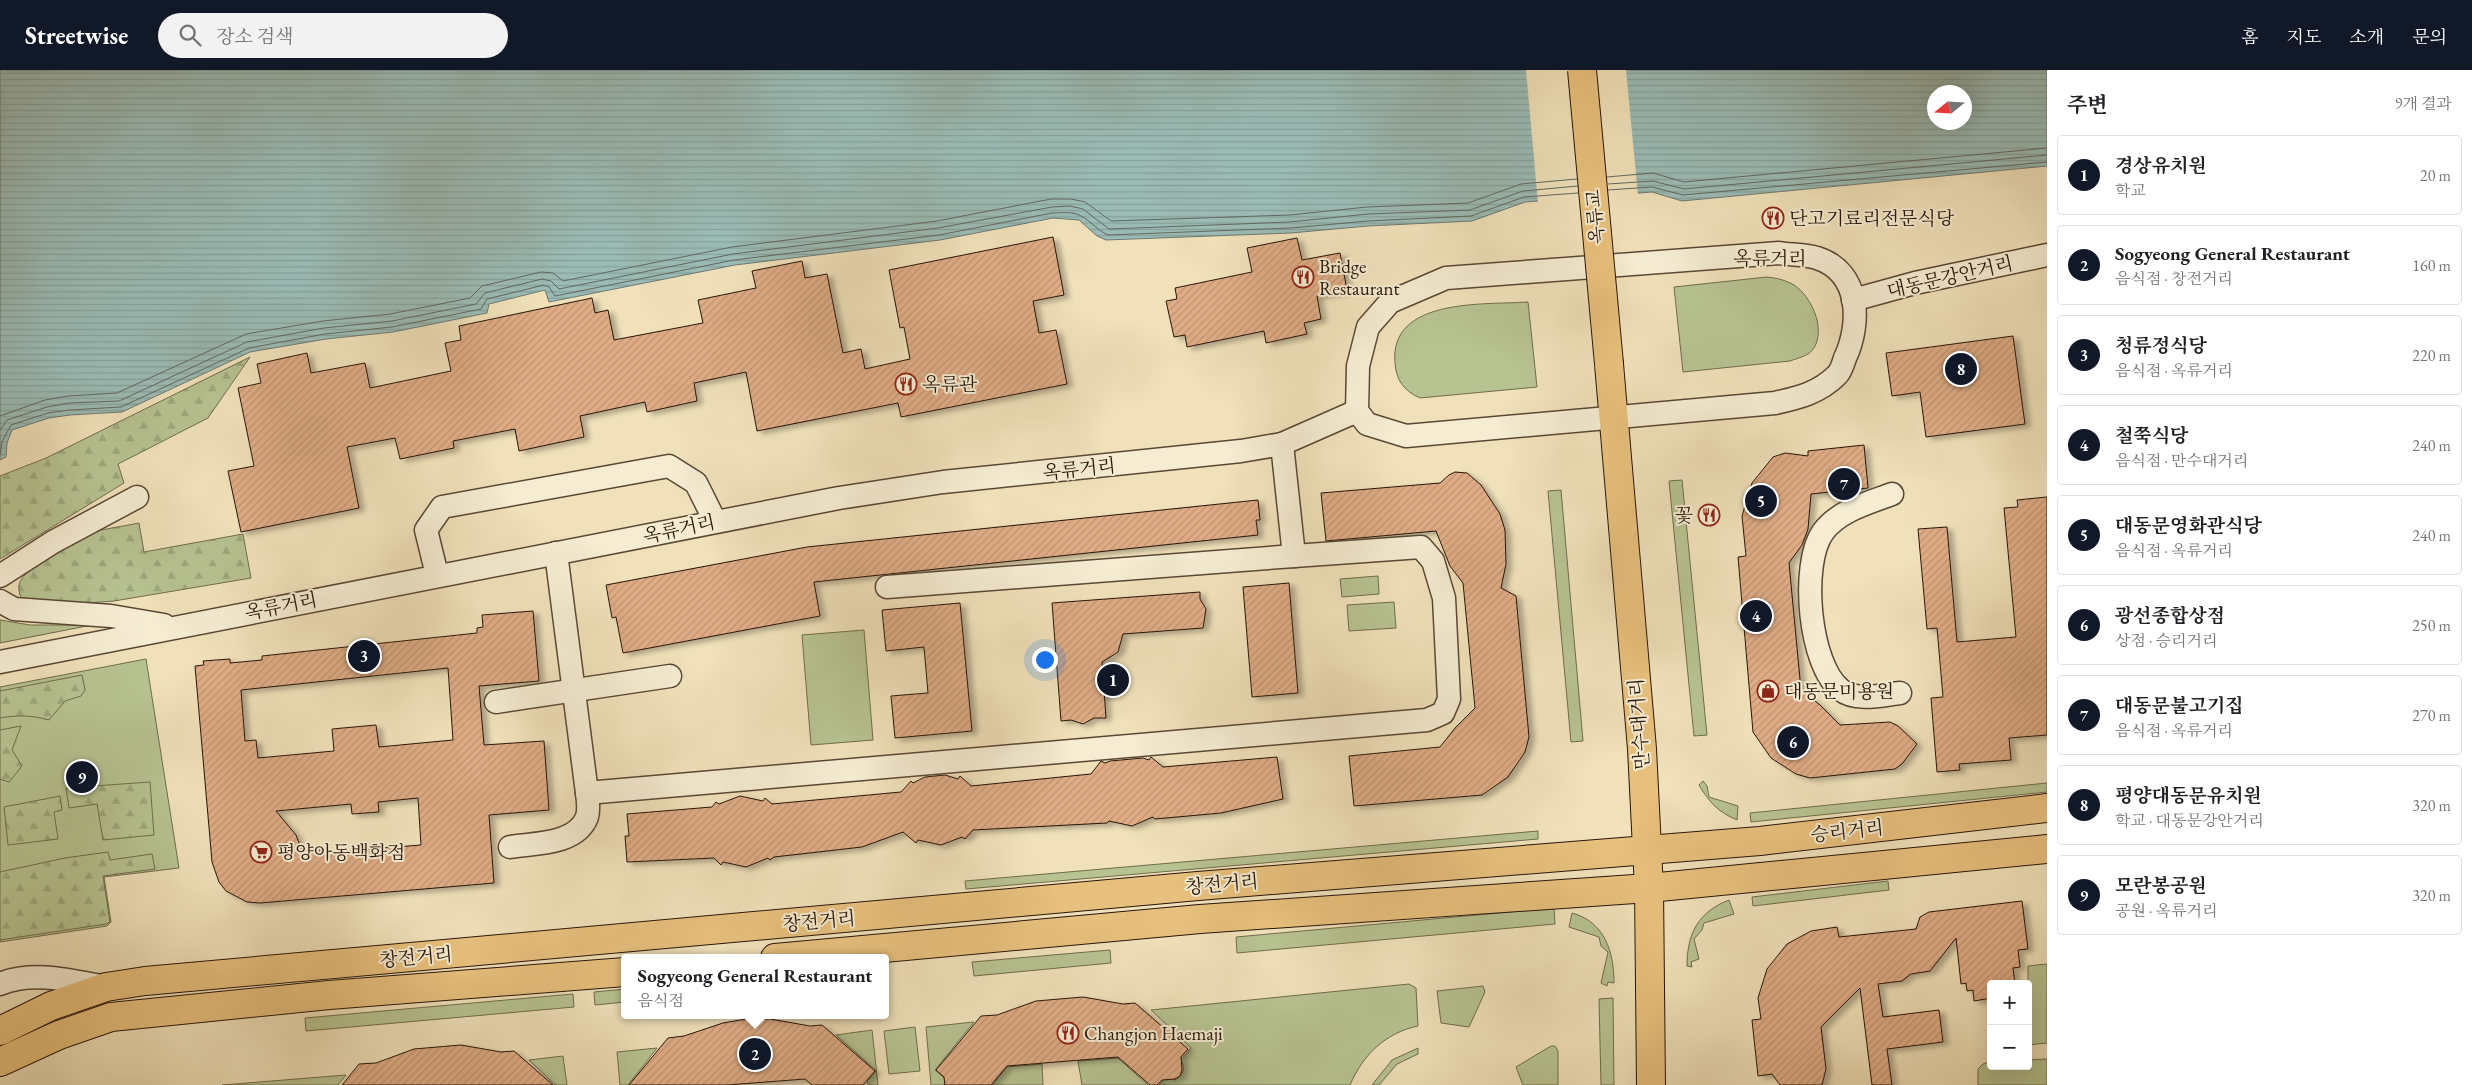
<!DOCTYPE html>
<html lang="ko">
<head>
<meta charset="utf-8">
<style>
	body { margin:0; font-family:"EB Garamond","Noto Serif KR",serif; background:#f2f2f2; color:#202124 }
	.controls { position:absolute; right:15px; bottom:15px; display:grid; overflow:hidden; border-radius:5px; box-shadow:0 5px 20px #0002 }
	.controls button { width:45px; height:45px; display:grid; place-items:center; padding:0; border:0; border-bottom:1px solid #e0e0e0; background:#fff; color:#202124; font:25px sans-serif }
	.compass { position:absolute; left:1927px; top:15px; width:45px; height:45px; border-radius:50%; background:#fff; box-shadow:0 5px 20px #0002; rotate:252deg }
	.you { position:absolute; left:1044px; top:589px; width:18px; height:18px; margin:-12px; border:4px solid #fff; border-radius:50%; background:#1a73e8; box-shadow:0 0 0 8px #1a73e833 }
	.badge { display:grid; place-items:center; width:32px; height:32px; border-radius:50%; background:#111827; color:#fff; font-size:16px; font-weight:700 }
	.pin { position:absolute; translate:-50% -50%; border:2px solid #fff; box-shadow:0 1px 5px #0006 }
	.popup { position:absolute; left:621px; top:884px; width:268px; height:65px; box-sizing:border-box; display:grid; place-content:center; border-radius:5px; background:#fff; filter:drop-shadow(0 1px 4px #0005); font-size:16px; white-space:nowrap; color:#757577 }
	.popup b { font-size:19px; color:#202124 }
	.popup::after { content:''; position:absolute; left:50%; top:100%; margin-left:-10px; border:10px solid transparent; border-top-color:#fff }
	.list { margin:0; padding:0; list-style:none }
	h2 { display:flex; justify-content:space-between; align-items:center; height:65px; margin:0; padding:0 20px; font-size:21px }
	h2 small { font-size:16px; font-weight:400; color:#757577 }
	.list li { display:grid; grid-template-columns:32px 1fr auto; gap:15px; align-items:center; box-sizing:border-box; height:80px; margin:0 10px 10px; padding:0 10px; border:1px solid #e0e0e0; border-radius:5px }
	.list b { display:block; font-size:19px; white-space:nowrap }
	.list p { margin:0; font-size:16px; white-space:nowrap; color:#757577 }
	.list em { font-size:16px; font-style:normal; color:#757577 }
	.icon { flex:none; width:28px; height:28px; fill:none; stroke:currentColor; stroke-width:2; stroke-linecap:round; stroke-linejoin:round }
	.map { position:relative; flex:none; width:2047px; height:1015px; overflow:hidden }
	header { display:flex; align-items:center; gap:30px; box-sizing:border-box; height:70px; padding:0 25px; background:#111827; color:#fff }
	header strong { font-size:24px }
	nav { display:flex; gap:28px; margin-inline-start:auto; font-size:18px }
	.search { width:350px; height:45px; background:#f2f2f2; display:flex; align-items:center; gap:12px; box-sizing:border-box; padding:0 18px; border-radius:28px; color:#757577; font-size:19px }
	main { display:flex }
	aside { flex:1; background:#fff }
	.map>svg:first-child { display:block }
	.green { fill:#b7c391; stroke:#706c4d }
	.forest { fill:url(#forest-firs); stroke:#706c4d }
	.water { fill:url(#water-rules); stroke:#6d7971; fill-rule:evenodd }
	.pier { fill:#f0e1ba }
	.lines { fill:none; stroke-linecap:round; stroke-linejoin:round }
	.shore { stroke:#626860; stroke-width:1 }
	.building { fill:url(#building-hatch); stroke:#281509; fill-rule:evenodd; filter:url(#shadow) }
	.minor-casing { stroke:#5a4835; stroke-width:25 }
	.major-casing { stroke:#281509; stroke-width:30 }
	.minor { stroke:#f5ecd2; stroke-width:22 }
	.major { stroke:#e8c07d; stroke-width:28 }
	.major-bridge-casing { stroke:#281509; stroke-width:30; stroke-linecap:butt }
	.major-bridge { stroke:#e8c07d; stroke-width:28 }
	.labels { text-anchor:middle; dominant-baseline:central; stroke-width:4; stroke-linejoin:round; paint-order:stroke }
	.street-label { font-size:19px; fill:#281509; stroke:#f5ecd2 }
	.poi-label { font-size:19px; fill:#281509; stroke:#f5ecd2; text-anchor:start }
</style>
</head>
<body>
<header>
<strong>Streetwise</strong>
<div class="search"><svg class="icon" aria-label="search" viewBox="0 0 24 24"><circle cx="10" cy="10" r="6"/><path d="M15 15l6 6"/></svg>장소 검색</div>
<nav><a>홈</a><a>지도</a><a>소개</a><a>문의</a></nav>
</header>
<main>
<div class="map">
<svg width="2047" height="1015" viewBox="0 0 2047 1015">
	<defs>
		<pattern id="forest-firs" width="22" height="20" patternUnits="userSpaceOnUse" patternTransform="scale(1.25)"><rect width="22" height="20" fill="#b7c391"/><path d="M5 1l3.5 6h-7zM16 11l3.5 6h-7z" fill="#9da77c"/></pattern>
		<pattern id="water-rules" width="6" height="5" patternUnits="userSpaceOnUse" patternTransform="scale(1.25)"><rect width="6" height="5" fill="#9bbcb6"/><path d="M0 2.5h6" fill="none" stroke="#86a19b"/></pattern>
		<pattern id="building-hatch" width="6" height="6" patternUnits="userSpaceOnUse" patternTransform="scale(1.25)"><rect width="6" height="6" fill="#dfac85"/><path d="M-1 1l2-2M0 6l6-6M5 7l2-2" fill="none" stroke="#bf9372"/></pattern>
		<filter id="shadow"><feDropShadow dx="5.5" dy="3" stdDeviation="2.5" flood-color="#0004"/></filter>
	</defs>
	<rect width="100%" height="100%" fill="#f0e1ba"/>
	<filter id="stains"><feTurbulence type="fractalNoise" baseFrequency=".004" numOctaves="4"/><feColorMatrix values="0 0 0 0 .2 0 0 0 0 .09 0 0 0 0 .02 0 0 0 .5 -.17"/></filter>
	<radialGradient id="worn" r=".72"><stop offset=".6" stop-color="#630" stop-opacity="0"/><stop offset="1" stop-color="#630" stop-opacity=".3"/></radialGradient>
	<!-- green -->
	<g class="green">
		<path d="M1767,207c10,1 18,3 27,8 17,11 32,43 20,63 -5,8 -16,10 -24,13l-107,11 -9,-85z"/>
		<path d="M1528,232l9,85 -117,11c-16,-7 -24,-18 -25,-35 -6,-66 91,-58 133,-61z"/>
		<path d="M1682,410l25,255 -13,1 -25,-255z"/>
		<path d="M1561,420l22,251 -12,1 -23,-251z"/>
		<path d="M1378,506l1,18 -37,3 -2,-18z"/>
		<path d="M1394,532l2,26 -47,3 -2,-26z"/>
		<path d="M0,550l30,5h62l-92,18z"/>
		<path d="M864,560l9,110 -62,5 -9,-110z"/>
		<path d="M146,589l33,209 -75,9 7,45 -4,4 -107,16v-255z"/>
		<path d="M1703,711l4,5 2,11 29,9 -1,14c-19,-8 -28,-18 -38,-35z"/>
		<path d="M2047,713v9l-296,30 -1,-9z"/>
		<path d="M1538,761v8l-572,50 -1,-8z"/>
		<path d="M1888,811l1,9 -136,16 -1,-9z"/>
		<path d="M1729,830l5,14 -30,9 -2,7 -8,9 5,20 -8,3 1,5 -5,-1c0,-32 11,-54 42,-66z"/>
		<path d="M1554,838l1,16 -318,29 -1,-16z"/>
		<path d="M1572,843c33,9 42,39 42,70l-6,-1 -1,4 -6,-3 7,-31 -7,-6 -2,-9 -30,-10z"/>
		<path d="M1110,880l1,13 -137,13 -2,-14z"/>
		<path d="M2047,894v79l-19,2v-79z"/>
		<path d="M1409,914l7,4 2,38c-33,7 -55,29 -68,59h-191l6,-7 10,2c8,-5 11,-11 6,-20l10,-12 -40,-38z"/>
		<path d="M1483,916l2,6 -16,35 -28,-4 -4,-32z"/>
		<path d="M625,919v13l-30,3 -1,-13z"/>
		<path d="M573,924l1,13 -268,24 -1,-13z"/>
		<path d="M1613,928l1,87h-13l-2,-86z"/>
		<path d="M974,952l-39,48 11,9 -2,6h-13l-5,-58z"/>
		<path d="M915,957l5,44 -31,3 -5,-43z"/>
		<path d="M872,960l6,55h-9l-2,-4 9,-10 -40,-36z"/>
		<path d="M1551,976h4l3,5v34h-35l-7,-18z"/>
		<path d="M657,978l-29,37h-8l-3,-33z"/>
		<path d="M1418,978v6l-21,10 -18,21h-7l20,-25z"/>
		<path d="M563,986l4,29h-12l-26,-25z"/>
		<path d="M1118,988l30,27h-66l-4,-24z"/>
		<path d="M2047,989v26h-69v-16l5,-5 8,-3v5h37v-6z"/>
		<path d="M1042,994l1,21h-51l15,-18z"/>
		<path d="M346,1005l-8,10h-116z"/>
	</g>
	<!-- forest -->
	<g class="forest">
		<path d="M250,287l-42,61 -90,46 6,19 -124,76v-83l46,-18z"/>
		<path d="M139,453l5,29 99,-18 8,44 -137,23 -52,4 -39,-3c-10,-20 -1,-25 14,-37 10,-8 20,-18 31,-24 22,-11 47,-13 71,-18z"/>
		<path d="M82,605l3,15 -4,6 -16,5 -16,19c-18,-5 -31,-5 -49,-2v-27z"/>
		<path d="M21,656l-9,24 10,16 -13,16 -9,-3v-49z"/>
		<path d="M150,712l4,53 -51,5 -6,-36 -28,4 -3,-20z"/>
		<path d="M60,726l2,14 -8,2 4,27 -50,6 -4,-38z"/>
		<path d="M108,782l2,8 42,-6 3,15 -52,7 7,46 -4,2 -106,16v-68l65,-14z"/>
	</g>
	<!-- water -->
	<path class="water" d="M0,0h2047v96l-365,35 -30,-9 -127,10 -53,19 -104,5 -77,7 -185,7 -9,-4 -18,-16 -26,-2 -113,22 -205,25 -186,37 -4,-12 -56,14 -2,9 -94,19 -67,7 -76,13 -128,60 -52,3 -21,3 -37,12 -5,13 -1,14 -6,3zM1934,22h30v30h-30z"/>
	<!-- pier -->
	<path class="pier" d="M1526,0h100l12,125 -100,8z"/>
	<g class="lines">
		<!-- shore -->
		<g class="shore">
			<path d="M1607,107l46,-4 31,9 363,-34"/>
			<path d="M1608,114l45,-3 31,8 363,-34"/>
			<path d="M1608,120l44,-3 31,8 364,-33"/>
			<path d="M0,346l45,-16 23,-4 49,-3 129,-59 77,-13 67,-7 80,-16 12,-12 59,-14 12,1 10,8 169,-34 205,-26 114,-22h20l14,3 26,19 179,-6 77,-8 101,-4 53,-19 56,-5"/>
			<path d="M0,360l7,-10 40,-13 22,-4 50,-2 128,-59 77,-14 68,-7 84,-17 9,-11 57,-14 9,2 8,8 174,-35 205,-26 114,-21 18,-1 13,3 26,20 181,-7 78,-8 102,-4 53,-19 55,-5"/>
			<path d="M0,385l2,-13 9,-17 37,-12 21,-3 52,-3 128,-59 76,-14 67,-7 89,-18 6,-10 57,-14 5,2 6,9 179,-36 205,-25 113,-22c10,0 21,-2 29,3 10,5 16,14 27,19l183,-7 77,-7 103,-5 53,-19 54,-4"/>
		</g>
	</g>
	<!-- building -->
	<g class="building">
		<path d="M1053,167l11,58 -31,6 6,32 17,-3 11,54 -166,33 -3,-14 -141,28 -11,-59 -52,11 3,18 -50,11 -2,-10 -65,14 4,21 -65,14 -4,-22 -62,12 1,7 -54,11 -5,-21 -48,9 12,61 -118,24 -13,-61 26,-5 -16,-78 23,-5 -4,-19 50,-11 4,20 54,-10 5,25 81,-17 -6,-28 16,-3 -2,-14 133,-28 3,15 13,-3 6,30 89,-17 -5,-23 58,-12 -4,-17 50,-10 3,17 22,-4 16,79 18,-4 4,20 45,-10 -6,-32 -4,1 -11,-58z"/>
		<path d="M1297,168l5,22 38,-7 7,37 -30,6 4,23 -17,4 3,11 -41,9 -2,-12 -77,16 -2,-12 -11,2 -8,-36 11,-2 -2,-11 77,-16 -5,-24z"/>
		<path d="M2013,266l12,88 -99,13 -6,-45 -28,4 -6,-43z"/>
		<path d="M1864,375l4,43 -57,6 -3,35 -6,16 -13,18 12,127 19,15 20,20 50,-3 8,4 19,18 -15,20 -7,5 -85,9 -14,-4 -25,-16 -18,-26 -15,-175 8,-1 -4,-40 10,-33 21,-26 12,-4 23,3v-5z"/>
		<path d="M1455,402l12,1 14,12 19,29 5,16 1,34 -5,24 15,8 13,141 -4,15 -17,25 -26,18 -128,11 -5,-50 91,-9 15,-19 20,-20 -12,-125 -13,-17 -14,-35 -110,10 -5,-48 119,-10 9,-8z"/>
		<path d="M2047,427v238l-38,3 2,22 -52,4 1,6 -23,2 -6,-74 12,-1 -6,-69 -10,1 -9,-100 29,-2 10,115 59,-5 -12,-129 14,-1 -1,-7z"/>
		<path d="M1258,430l2,20h-4l2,15 -444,47 6,34 -197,37 -7,-36 -4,1 -6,-33 201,-38z"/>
		<path d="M1289,513l9,110 -46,4 -9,-110z"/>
		<path d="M1200,522v7l6,10 -3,19 -80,6 -5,18 -16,10 4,56h-12l-11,6 -12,-4 -10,1 -9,-118z"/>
		<path d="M960,533l12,128 -77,7 -4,-42 37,-3 -4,-46 -38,4 -4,-41z"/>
		<path d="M533,541l6,70 -60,5 5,59 60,-4 5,69 -60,5 5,68 -234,20 -13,-1 -21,-11 -7,-9 -7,-20 -17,-196 9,-1 -1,-4 27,-2v4l32,-3v-4l215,-23v-5l6,-1 -1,-12zM448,598l5,72 -74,7 -3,-22 -44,4 2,22 -76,7 -2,-18 -11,1 -4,-51zM418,728l3,47 -101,8v-7l-19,2 -5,-13 -20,-24 75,-7 1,10 27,-2 -1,-10z"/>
		<path d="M1151,687l12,10 114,-10 6,42 -62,14 -66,6 -2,-2 -21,9 -23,-5 -2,2 -134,7 -8,9 -3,-2 -21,8 -23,-5 -2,3 -13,-11 -41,15 -88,10 -4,3 -2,-2 -22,9 -23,-5 -2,3 -7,-7 -87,4 -2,-26h4l-2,-22 85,-7 4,-5 3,2 21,-8 23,5 2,-3 7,6 129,-12 10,-11 2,2 12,-6 20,-2 13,4 2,-3 11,10 120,-12 10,-13 4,2 5,-2 33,-3 6,2z"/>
		<path d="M2022,831l6,48 -10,1 2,17 -7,1 2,16h-24v14l-17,3 -1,-11 -6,1 -1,-8 -5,1 -5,-46 -26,33 -19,3 -9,7 -24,3 5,33 56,-7 4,32 -56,7 5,36h-20l-12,-97 -39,39 5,42 -4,16h-42l-8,-11 -14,2 -6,-56 9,-1 -3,-21 9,-29 20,-25 24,-13 26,-4 2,10 77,-8 4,-12 9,-5z"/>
		<path d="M1083,927l40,7 12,-1 53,46 -7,8 1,13 -2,6 -5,3 -13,1 -5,5h-7l-32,-28 -111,9 -16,19h-46l-1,-8 -8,-7 45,-54 16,-1 39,-14z"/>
		<path d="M746,949h24l40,7 12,-1 53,46 -12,14h-51l-7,-6 -78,6h-98l39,-47 16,-2 39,-13z"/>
		<path d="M461,975l40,7 13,-1 39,34h-211l17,-21 17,-1 38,-14z"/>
	</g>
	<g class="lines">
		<!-- minor casing -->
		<g class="minor-casing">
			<g id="minor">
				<path d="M1779,183c12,2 27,1 38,5 44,14 44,66 28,100 -2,6 -4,13 -8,17 -18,18 -39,23 -62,28l-369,33 -39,-12 -10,-13 1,-45 10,-39 22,-25 56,-24z"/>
				<path d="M1853,230l62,-17 132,-28"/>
				<path d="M1892,424c-24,9 -54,17 -69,38 -23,32 -14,134 18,158 15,12 42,5 59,3"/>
				<path d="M556,483l31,240 840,-73 16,-7 6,-14 -5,-101 -11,-37 -12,-14 -127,9 -12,-112"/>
				<path d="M437,505l-11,-45 16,-23 227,-41 27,17 19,38"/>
				<path d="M0,506l53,-34 84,-45"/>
				<path d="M887,517l407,-31"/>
				<path d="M0,531l14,8 97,7 53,9"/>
				<path d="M0,592l839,-164 104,-16 298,-31 41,-7 75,-33"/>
				<path d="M496,632l174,-26"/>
				<path d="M510,777c25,-4 66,-2 77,-30 2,-7 1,-17 0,-24"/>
				<path d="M0,914c32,-14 73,-3 106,3"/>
			</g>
		</g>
		<!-- major casing -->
		<g class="major-casing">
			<g id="major">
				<path d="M1609,294l33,385 7,139 2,197"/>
				<path d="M775,888l425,-39 449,-31 398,-39"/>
				<path d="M0,961l51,-25 55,-19 39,-6 1053,-95 562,-45 287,-33"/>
				<path d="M0,992l59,-27 52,-18 218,-22 296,-23"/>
			</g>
		</g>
		<!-- minor -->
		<use href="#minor" class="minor"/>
		<!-- major -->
		<use href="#major" class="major"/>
		<!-- major-bridge casing -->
		<g class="major-bridge-casing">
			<path id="major-bridge" d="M1582,0l27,294"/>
		</g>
		<!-- major-bridge -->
		<use href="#major-bridge" class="major-bridge"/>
	</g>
	<!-- icons -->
	<defs>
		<g id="restaurant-ring" transform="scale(1.125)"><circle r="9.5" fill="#f5ecd2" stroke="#8f2418" stroke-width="1.5"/><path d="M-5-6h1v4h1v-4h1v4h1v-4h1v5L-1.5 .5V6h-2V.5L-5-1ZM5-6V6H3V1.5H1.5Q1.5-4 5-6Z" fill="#8f2418"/></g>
		<g id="shop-ring" transform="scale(1.125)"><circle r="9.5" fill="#f5ecd2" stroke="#8f2418" stroke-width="1.5"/><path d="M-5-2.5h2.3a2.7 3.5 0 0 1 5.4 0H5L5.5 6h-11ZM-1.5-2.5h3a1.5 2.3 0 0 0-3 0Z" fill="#8f2418"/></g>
		<g id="supermarket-ring" transform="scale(1.125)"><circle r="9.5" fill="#f5ecd2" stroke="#8f2418" stroke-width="1.5"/><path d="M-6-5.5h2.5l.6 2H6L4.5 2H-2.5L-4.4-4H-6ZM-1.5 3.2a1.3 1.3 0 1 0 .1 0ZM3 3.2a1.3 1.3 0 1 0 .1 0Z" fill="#8f2418"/></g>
	</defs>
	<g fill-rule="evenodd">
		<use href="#restaurant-ring" x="1773" y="148"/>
		<use href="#restaurant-ring" x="1303" y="207"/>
		<use href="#restaurant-ring" x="906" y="314"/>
		<use href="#restaurant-ring" x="1709" y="445"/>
		<use href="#shop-ring" x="1768" y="621"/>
		<use href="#supermarket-ring" x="261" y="782"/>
		<use href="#restaurant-ring" x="1068" y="963"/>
	</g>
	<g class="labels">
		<!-- street labels -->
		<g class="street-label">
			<text transform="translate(1595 147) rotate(-95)">옥류교</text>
			<text x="1770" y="188">옥류거리</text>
			<text transform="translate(1950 207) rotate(-13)">대동문강안거리</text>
			<text transform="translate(1079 399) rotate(-6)">옥류거리</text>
			<text transform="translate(679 459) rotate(-12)">옥류거리</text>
			<text transform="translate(281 536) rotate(-11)">옥류거리</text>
			<text transform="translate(1639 654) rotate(-94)">만수대거리</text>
			<text transform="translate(1847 761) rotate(-6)">승리거리</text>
			<text transform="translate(1222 814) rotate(-5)">창전거리</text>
			<text transform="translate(819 851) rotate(-5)">창전거리</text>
			<text transform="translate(416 887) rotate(-5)">창전거리</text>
		</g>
		<!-- poi labels -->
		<g class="poi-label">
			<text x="1789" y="148">단고기료리전문식당</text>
			<text x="1319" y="196">Bridge<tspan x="1319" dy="22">Restaurant</tspan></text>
			<text x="922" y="314">옥류관</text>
			<text x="1693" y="445" text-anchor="end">꽃</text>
			<text x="1784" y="621">대동문미용원</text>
			<text x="277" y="782">평양아동백화점</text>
			<text x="1084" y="963">Changjon Haemaji</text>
		</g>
	</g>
	<rect width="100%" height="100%" filter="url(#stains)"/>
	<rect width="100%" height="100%" fill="url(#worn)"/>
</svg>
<div class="controls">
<button>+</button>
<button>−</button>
</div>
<svg class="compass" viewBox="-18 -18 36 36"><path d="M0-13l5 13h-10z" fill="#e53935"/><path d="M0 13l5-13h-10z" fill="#757577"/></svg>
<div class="you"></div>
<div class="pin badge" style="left:1113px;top:610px">1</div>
<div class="pin badge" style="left:755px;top:984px">2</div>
<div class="popup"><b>Sogyeong General Restaurant</b>음식점</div>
<div class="pin badge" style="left:364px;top:586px">3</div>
<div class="pin badge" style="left:1756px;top:546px">4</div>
<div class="pin badge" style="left:1761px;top:431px">5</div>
<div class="pin badge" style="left:1793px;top:672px">6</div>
<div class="pin badge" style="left:1844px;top:414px">7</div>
<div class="pin badge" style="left:1961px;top:299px">8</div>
<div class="pin badge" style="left:82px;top:707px">9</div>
</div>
<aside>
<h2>주변<small>9개 결과</small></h2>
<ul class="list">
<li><span class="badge">1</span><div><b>경상유치원</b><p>학교</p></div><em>20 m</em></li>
<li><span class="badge">2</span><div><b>Sogyeong General Restaurant</b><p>음식점 · 창전거리</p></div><em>160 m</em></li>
<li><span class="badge">3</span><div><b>청류정식당</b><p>음식점 · 옥류거리</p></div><em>220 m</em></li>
<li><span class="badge">4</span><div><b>철쭉식당</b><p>음식점 · 만수대거리</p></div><em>240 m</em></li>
<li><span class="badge">5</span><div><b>대동문영화관식당</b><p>음식점 · 옥류거리</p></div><em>240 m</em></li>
<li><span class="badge">6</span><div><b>광선종합상점</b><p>상점 · 승리거리</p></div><em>250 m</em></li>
<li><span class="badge">7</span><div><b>대동문불고기집</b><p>음식점 · 옥류거리</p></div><em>270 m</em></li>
<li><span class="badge">8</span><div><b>평양대동문유치원</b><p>학교 · 대동문강안거리</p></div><em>320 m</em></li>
<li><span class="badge">9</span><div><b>모란봉공원</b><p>공원 · 옥류거리</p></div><em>320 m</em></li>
</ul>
</aside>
</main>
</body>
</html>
